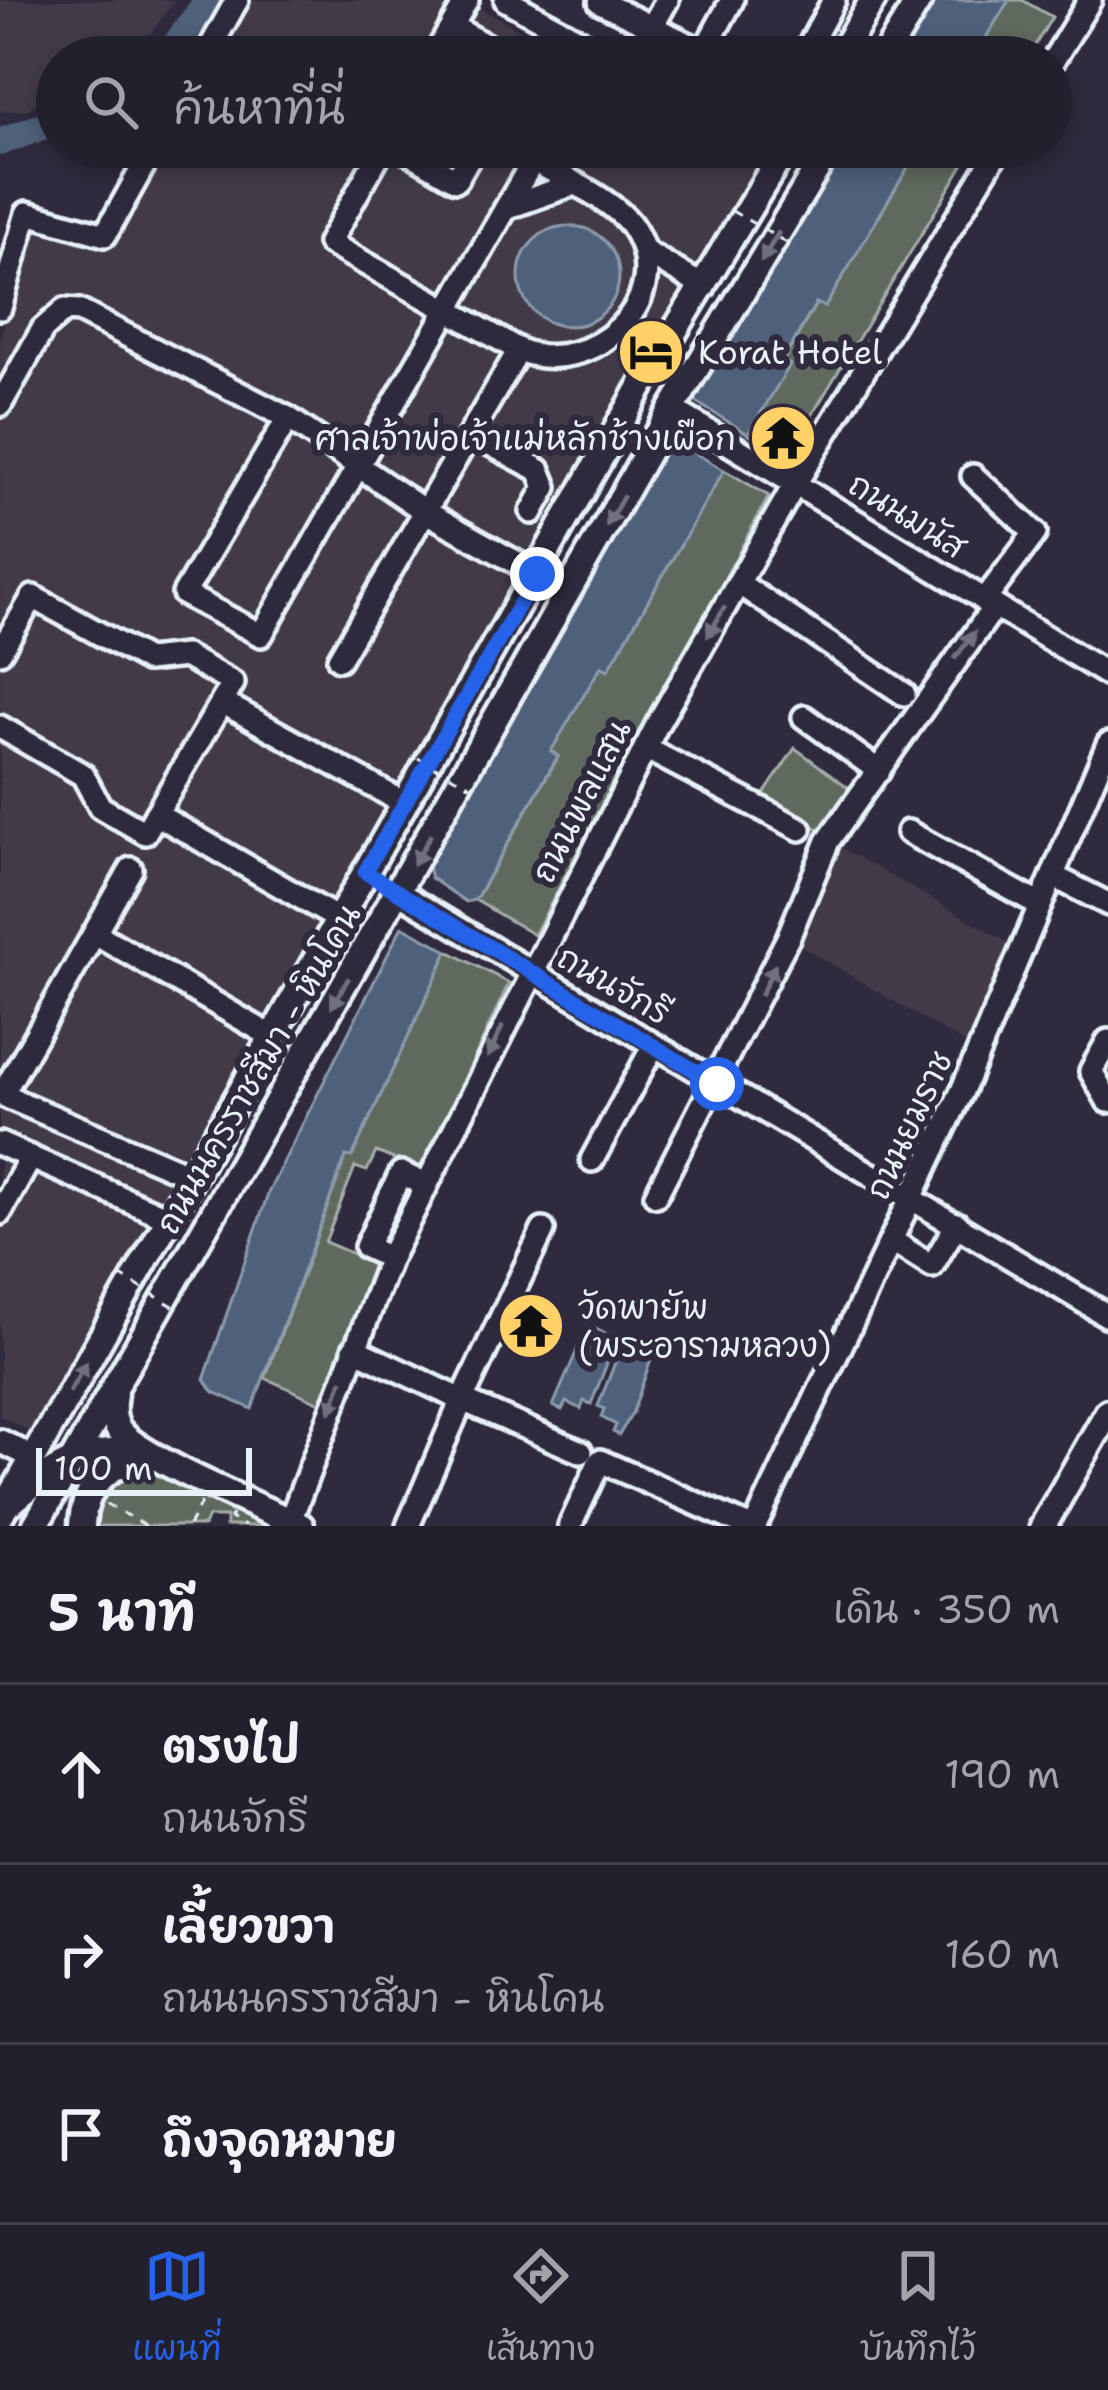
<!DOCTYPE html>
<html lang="th">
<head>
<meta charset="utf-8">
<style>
	body { margin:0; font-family:"Shantell Sans","Playpen Sans Thai",sans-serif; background:#2f2d3a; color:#f1f3f6 }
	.scale { position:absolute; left:36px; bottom:30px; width:216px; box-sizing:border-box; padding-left:12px; border:6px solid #e8f1f8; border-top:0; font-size:33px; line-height:42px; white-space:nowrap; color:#e8f1f8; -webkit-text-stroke:9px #2f2a3d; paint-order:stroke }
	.stop { position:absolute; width:36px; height:36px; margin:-27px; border:9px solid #2563eb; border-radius:50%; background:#fff }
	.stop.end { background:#2563eb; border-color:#fff; box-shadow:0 3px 12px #0008 }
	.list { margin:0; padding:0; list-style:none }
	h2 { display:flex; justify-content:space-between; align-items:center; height:156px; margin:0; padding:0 48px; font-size:51px }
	h2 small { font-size:39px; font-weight:400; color:#a3a3aa }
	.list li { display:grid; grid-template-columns:78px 1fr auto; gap:36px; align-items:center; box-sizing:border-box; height:180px; padding:0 48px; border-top:3px solid #403e4a }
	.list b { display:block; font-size:45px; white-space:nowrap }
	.list p { margin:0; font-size:39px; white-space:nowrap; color:#a3a3aa }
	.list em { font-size:39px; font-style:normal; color:#a3a3aa }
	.icon { flex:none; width:66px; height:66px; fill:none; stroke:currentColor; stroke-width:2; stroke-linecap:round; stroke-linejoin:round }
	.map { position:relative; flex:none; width:1108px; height:1526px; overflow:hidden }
	.search { position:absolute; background:#23202e; box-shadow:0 6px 18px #0003; left:36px; right:36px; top:36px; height:132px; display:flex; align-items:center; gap:30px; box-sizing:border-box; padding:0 42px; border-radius:66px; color:#a3a3aa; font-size:45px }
	.sheet { height:696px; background:#23202e }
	nav { display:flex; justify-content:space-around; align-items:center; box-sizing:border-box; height:168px; border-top:3px solid #403e4a; background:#23202e; font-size:33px; color:#a3a3aa }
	nav a { display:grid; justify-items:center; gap:6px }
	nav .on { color:#2563eb }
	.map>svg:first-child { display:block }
	.built { fill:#423a47 }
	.green { fill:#5f695d; stroke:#a4adaa; stroke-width:3 }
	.water { fill:#4f617a; stroke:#8c9bac; stroke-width:3 }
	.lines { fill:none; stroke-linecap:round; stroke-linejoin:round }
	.river { stroke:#4f617a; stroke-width:27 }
	.minor-casing { stroke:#e8f1f8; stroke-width:30 }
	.major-casing { stroke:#e8f1f8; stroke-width:33 }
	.path { stroke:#e8f1f8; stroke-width:3; stroke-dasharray:9 9; stroke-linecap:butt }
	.minor { stroke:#2f2a3d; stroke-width:21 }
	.major { stroke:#2f2a3d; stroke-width:24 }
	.path-bridge { stroke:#e8f1f8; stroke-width:3; stroke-dasharray:9 9; stroke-linecap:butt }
	.oneway { fill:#70707e }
	.route { stroke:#2563eb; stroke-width:15 }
	.labels { text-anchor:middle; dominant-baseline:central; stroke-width:12; stroke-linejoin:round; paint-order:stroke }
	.poi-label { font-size:33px; fill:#e8f1f8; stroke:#2f2a3d; text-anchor:start }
	.street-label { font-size:33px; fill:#e8f1f8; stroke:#2f2a3d }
</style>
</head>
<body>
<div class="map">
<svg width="1108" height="1526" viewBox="0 0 1108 1526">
	<rect width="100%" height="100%" fill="#2f2a3d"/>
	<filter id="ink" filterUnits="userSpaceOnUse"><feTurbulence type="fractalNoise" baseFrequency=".00833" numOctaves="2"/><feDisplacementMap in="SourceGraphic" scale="24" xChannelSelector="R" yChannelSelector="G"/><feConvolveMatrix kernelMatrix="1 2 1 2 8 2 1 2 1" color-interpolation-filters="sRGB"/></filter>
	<g filter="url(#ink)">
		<!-- built -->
		<g class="built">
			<path d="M0,0h175l-29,40 -29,17h-60v35l-31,18 -26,1z"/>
			<path d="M249,0h216l103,57h-352z"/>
			<path d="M165,147h565l29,16 -728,1269 -31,-16v-1078l34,-114 76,21z"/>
			<path d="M833,843l178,101 -42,102 -176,-105z"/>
		</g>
		<!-- green -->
		<g class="green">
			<path d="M1009,0h13l30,17 -24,40h-54z"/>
			<path d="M920,147h54l-188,311 -38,-24 41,-68 -6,-5 34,-59 8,4z"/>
			<path d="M724,470l45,26 -235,439 -59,-35 83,-143 -8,-5 51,-86 7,3z"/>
			<path d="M795,748l61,45 -30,41 -62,-40z"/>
			<path d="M448,951l61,32 -87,187 -46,-18 -9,19 -12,-4 -30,75 54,23 -54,140 -60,-27 81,-223 6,1z"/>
			<path d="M151,1469l122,57h-47v-9h-18l-4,9h-119l22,-47z"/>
		</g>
		<!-- water -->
		<g class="water">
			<path d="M936,0h73l-35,57h-73z"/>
			<path d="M846,147h74l-95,160 -9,-4 -33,57 7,5 -42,69 -52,-32 1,-9z"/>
			<circle cx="569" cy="276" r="50"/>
			<path d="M674,441l50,29 -116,200 -7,-4 -50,85 7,5 -83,144 -9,2 -35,-24 -3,-11 240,-424z"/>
			<path d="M402,926l46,25 -96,206 -6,-1 -94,253 -38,-17 -10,-12 65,-189z"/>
			<path d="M588,1325l29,13 -26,66 -7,-3 -3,8 -15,-7 -4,8 -9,-4z"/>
			<path d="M624,1340l29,13 -20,59 -14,23 -6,-3 3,-7 -15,-8 3,-8 -6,-3z"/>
		</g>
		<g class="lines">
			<!-- river -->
			<g class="river">
				<path d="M167,57l41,-57"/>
				<path d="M0,142l57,-21"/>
			</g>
			<!-- minor casing -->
			<g class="minor-casing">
				<g id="minor">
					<path d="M506,0l103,57"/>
					<path d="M600,2l115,55"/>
					<path d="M452,26l54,31"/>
					<path d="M704,51l28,-51"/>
					<path d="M205,57l32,-57"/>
					<path d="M434,57l33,-57"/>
					<path d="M635,57l32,-57"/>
					<path d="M803,57l31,-57"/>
					<path d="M1051,64l39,-64"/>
					<path d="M383,147l-54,96 190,107c71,30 162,-51 113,-124 -20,-29 -92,-60 -125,-79"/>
					<path d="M400,147l56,33 19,-33"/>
					<path d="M506,208l65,-23"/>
					<path d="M644,251l60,36"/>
					<path d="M0,308l27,-95 78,22 49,-88"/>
					<path d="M0,405l43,-76 22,-19 14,1 209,107 138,94 111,62"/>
					<path d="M672,409l436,266"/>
					<path d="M288,418l-104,176 77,41 280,-488"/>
					<path d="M471,434l68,36 7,17 -14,25"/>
					<path d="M973,476l62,57 -51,68"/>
					<path d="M738,583l166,111"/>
					<path d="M0,652l33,-55 114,63 38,-4 48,27 -88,150 -45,-26 -17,-32 -83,-48"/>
					<path d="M339,659l180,-309"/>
					<path d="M222,702l182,101"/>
					<path d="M804,717l75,54"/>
					<path d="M645,748l155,81"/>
					<path d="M156,814l182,105"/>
					<path d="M908,832l132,73"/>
					<path d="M1053,876l55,28"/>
					<path d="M398,892l710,424"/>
					<path d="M95,933l176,103"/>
					<path d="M1108,1041l-17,30 17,30"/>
					<path d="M0,1094l191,82"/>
					<path d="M2,1095l129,-226"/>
					<path d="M0,1144l168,74"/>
					<path d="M592,1160l61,-113"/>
					<path d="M656,1195l132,-257 40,-97 166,-234"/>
					<path d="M0,1213l31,-56"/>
					<path d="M543,1230l-81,170 119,52"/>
					<path d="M891,1240l41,26 25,-42"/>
					<path d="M390,1258l-24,-11 35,-74 23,11"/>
					<path d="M354,1349l108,51 -54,126"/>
					<path d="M0,1441l32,16"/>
					<path d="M290,1521l100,-263 268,-535 137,-239 205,-337"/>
					<path d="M570,1526l30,-65 147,65"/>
					<path d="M755,1526l207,-435 146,-347"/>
				</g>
			</g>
			<!-- major casing -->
			<g class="major-casing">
				<g id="major">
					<path d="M839,57l34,-57"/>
					<path d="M884,57l35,-57"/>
					<path d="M114,1394c-2,12 -3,25 5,36 19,27 146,79 182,96"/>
					<path d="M13,1501c39,-34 83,-61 136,-44"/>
					<path d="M0,1516l639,-1126 147,-243"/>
					<path d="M35,1526l637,-1117 158,-262"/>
					<path d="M82,1526c1,-34 24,-66 60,-64"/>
					<path d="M1043,1526l65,-114"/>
				</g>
			</g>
			<!-- path -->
			<g class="path">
				<path d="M106,1504l41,22"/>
				<path d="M232,1514l-2,4 15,8"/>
				<path d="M189,1526l13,-25"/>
			</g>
			<!-- minor -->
			<use href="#minor" class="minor"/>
			<!-- major -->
			<use href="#major" class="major"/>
			<!-- path-bridge -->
			<g class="path-bridge">
				<path d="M732,211l55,32"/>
				<path d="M418,758l55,29"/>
				<path d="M119,1275l61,35"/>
			</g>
		</g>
		<!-- one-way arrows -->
		<defs><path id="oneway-solid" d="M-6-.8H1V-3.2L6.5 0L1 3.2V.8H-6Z" transform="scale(3)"/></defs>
		<g class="oneway">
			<use href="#oneway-solid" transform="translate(770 247) rotate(121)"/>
			<use href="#oneway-solid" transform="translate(615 511) rotate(120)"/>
			<use href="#oneway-solid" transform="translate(716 622) rotate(120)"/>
			<use href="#oneway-solid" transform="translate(965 645) rotate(-53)"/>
			<use href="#oneway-solid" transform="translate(422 850) rotate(120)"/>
			<use href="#oneway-solid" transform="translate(768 980) rotate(-64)"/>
			<use href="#oneway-solid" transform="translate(340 993) rotate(120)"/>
			<use href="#oneway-solid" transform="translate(495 1042) rotate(116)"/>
			<use href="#oneway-solid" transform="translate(78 1377) rotate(-60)"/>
			<use href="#oneway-solid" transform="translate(336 1397) rotate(111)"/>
		</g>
	</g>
	<g class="lines" filter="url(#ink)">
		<!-- route -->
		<path class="route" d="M537,574l-172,298 352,212"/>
	</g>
	<!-- icons -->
	<defs>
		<g id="hotel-disc" transform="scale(3.45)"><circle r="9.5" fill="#ffd166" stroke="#2f2a3d"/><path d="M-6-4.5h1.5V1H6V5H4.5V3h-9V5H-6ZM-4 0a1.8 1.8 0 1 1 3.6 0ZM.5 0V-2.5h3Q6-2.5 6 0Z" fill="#111"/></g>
		<g id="temple-disc" transform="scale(3.45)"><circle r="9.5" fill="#ffd166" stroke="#2f2a3d"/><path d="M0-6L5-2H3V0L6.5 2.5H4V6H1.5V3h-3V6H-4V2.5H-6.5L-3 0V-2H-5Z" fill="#111"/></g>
	</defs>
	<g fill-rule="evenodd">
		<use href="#hotel-disc" x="651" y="352"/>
		<use href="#temple-disc" x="783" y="438"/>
		<use href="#temple-disc" x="531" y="1326"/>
	</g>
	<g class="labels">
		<!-- poi labels -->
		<g class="poi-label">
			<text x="698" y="352">Korat Hotel</text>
			<text x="736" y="438" text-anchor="end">ศาลเจ้าพ่อเจ้าแม่หลักช้างเผือก</text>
			<text x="578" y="1307">วัดพายัพ<tspan x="578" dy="38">(พระอารามหลวง)</tspan></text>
		</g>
		<!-- street labels -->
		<g class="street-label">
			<text transform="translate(907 515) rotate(32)">ถนนมนัส</text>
			<text transform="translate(581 801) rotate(-63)">ถนนพลแสน</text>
			<text transform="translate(614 985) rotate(30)">ถนนจักรี</text>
			<text transform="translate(258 1069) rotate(-60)">ถนนนครราชสีมา - หินโคน</text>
			<text transform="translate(909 1125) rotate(-65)">ถนนยมราช</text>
		</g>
	</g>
</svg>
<div class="scale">100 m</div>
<div class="stop" style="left:717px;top:1084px"></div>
<div class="stop end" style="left:537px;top:574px"></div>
<div class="search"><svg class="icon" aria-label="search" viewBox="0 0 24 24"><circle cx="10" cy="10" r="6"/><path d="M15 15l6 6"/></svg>ค้นหาที่นี่</div>
</div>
<section class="sheet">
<h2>5 นาที<small>เดิน · 350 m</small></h2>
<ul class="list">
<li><svg class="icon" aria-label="ahead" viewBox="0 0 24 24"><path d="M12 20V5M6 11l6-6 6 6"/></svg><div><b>ตรงไป</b><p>ถนนจักรี</p></div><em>190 m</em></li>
<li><svg class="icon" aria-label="right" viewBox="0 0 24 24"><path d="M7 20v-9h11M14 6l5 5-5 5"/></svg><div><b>เลี้ยวขวา</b><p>ถนนนครราชสีมา - หินโคน</p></div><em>160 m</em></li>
<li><svg class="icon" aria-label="arrive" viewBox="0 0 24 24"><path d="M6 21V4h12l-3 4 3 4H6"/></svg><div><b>ถึงจุดหมาย</b></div></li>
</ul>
</section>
<nav>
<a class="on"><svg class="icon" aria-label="map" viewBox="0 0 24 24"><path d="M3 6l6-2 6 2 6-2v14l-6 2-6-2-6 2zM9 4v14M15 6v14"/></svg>แผนที่</a>
<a><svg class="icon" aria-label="directions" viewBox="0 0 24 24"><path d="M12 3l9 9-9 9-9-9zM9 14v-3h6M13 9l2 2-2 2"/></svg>เส้นทาง</a>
<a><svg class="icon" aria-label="saved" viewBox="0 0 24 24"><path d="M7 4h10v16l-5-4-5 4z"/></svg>บันทึกไว้</a>
</nav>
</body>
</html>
